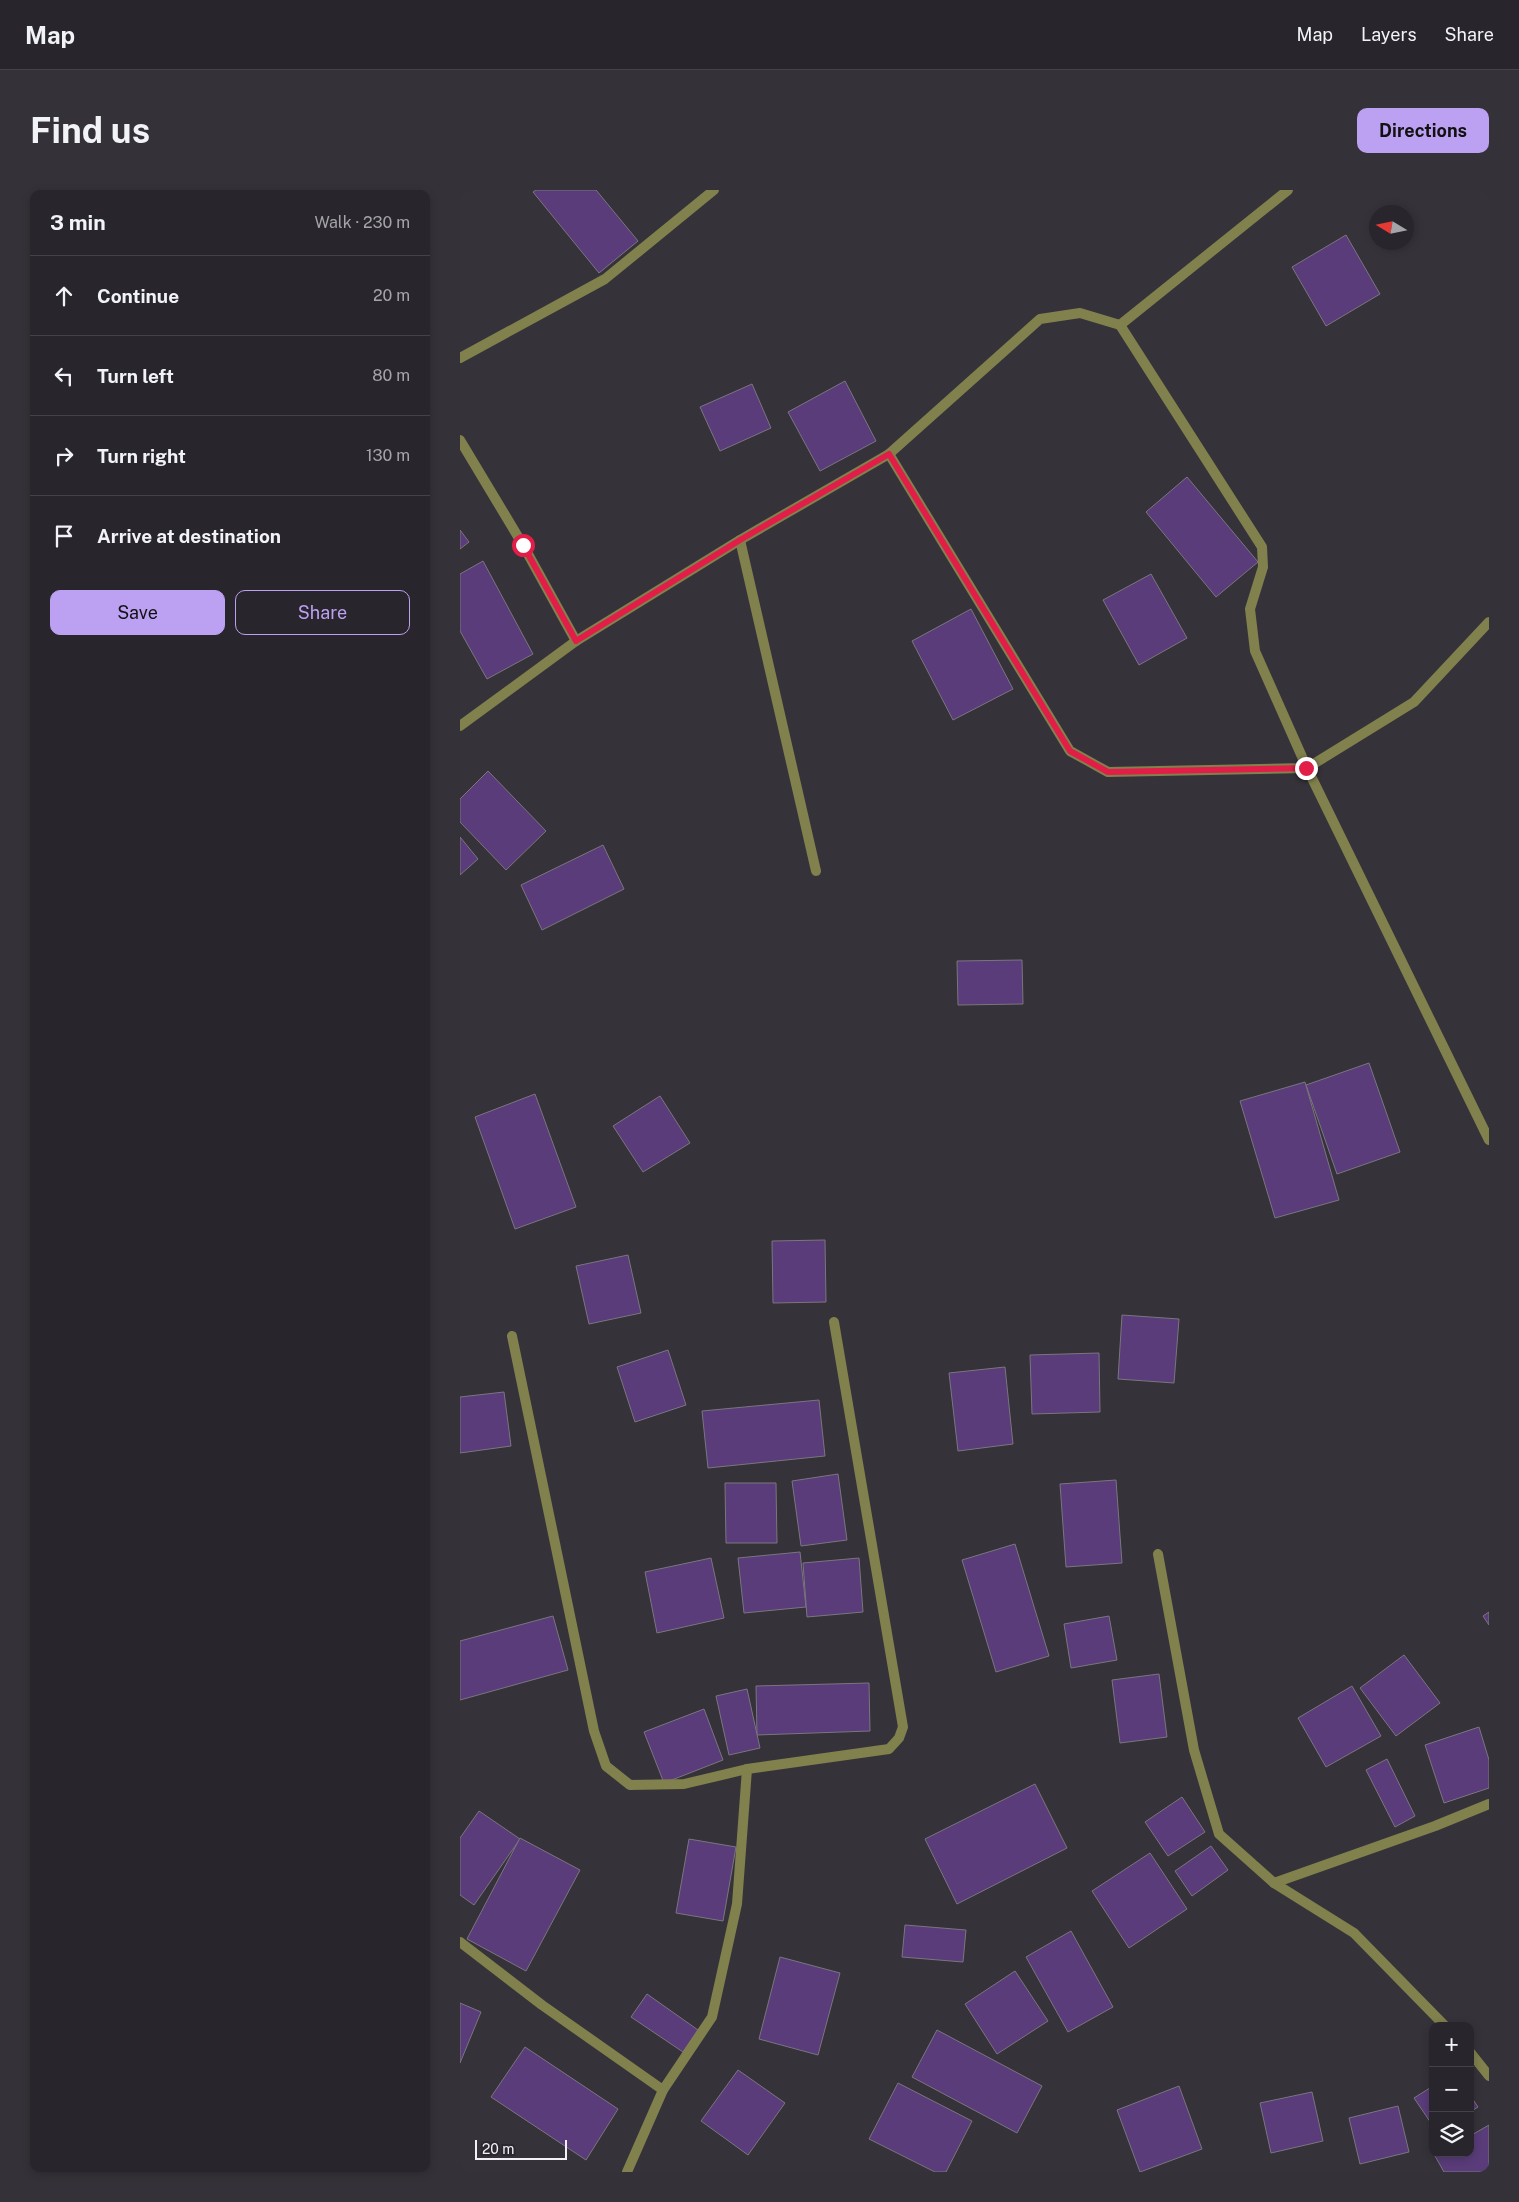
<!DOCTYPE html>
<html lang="en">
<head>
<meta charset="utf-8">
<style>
	body { margin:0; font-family:"Public Sans",sans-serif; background:#343238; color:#f1f3f6 }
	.controls { position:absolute; right:15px; bottom:15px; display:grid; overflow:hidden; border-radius:10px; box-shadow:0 2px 8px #0003 }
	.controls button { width:45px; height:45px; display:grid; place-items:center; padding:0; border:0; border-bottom:1px solid #444348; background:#28262c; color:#f1f3f6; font:25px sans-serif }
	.compass { position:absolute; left:909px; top:15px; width:45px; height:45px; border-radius:50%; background:#28262c; box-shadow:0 2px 8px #0003; rotate:280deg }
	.scale { position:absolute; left:15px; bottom:12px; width:92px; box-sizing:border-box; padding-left:5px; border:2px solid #f3f1f6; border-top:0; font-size:14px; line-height:18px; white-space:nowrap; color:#f3f1f6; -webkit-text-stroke:4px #2c2830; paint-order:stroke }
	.stop { position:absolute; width:15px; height:15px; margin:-11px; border:4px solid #e11d48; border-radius:50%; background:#fff }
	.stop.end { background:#e11d48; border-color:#fff; box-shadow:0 1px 5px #0008 }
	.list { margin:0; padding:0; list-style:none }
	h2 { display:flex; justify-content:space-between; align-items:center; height:65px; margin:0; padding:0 20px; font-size:21px }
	h2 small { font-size:16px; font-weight:400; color:#a5a5a9 }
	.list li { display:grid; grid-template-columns:32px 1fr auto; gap:15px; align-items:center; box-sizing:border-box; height:80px; padding:0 20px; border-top:1px solid #444348 }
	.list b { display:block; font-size:19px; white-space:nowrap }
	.list em { font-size:16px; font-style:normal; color:#a5a5a9 }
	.actions { display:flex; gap:10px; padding:15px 20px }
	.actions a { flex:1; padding:11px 0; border:1px solid #bca0f2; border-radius:10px; text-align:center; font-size:18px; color:#bca0f2 }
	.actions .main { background:#bca0f2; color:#111 }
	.icon { flex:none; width:28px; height:28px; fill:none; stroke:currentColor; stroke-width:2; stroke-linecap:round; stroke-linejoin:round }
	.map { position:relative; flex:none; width:1029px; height:1982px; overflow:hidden; border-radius:10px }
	header { display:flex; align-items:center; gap:30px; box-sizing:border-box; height:70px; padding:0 25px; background:#28262c; border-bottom:1px solid #444348 }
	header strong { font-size:24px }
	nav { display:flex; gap:28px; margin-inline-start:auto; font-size:18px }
	.intro { display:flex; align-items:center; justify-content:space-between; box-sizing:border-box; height:120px; padding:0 30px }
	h1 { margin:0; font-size:35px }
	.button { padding:12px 22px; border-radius:10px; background:#bca0f2; color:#111; font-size:18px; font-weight:700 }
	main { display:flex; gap:30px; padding:0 30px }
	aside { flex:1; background:#28262c; border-radius:10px; box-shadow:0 2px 8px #0003 }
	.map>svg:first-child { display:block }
	.building { fill:#593c79; stroke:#7a767f }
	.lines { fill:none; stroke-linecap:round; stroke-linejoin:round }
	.street { stroke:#80814d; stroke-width:10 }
	.route { stroke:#e11d48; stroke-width:6 }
</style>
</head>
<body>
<header>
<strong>Map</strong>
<nav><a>Map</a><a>Layers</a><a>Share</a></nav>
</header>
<div class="intro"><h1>Find us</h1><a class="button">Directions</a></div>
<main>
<aside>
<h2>3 min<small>Walk · 230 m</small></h2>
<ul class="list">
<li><svg class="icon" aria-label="ahead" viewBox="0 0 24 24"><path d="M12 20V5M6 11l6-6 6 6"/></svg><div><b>Continue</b></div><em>20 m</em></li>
<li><svg class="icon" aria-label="left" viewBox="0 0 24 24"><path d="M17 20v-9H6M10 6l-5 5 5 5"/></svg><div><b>Turn left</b></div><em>80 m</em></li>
<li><svg class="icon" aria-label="right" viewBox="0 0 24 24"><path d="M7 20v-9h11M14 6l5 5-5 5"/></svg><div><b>Turn right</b></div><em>130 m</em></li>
<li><svg class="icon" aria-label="arrive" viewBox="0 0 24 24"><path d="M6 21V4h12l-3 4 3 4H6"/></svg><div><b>Arrive at destination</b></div></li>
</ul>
<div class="actions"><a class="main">Save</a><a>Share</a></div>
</aside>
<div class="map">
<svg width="1029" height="1982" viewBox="0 0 1029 1982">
	<rect width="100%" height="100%" fill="#36323a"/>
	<!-- building -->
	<g class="building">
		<path d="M76,0h60l42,51 -39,32 -66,-81z"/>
		<path d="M886,45l34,59 -54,32 -34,-59z"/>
		<path d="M385,191l31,60 -56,30 -32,-59z"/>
		<path d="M292,194l19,44 -51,23 -20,-44z"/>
		<path d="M727,287l71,85 -42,35 -70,-85z"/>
		<path d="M0,340l9,12 -9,7z"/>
		<path d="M23,371l50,93 -46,25 -27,-48v-57z"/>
		<path d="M691,384l36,64 -48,27 -36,-65z"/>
		<path d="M511,419l42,80 -60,31 -41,-79z"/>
		<path d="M28,581l58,60 -40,39 -46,-48v-23z"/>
		<path d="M0,647l18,22 -18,16z"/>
		<path d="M143,655l21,44 -82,41 -21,-45z"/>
		<path d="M562,770l1,44 -65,1 -1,-44z"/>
		<path d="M909,873l31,89 -63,22 -31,-89z"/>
		<path d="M845,892l34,118 -64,18 -35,-117z"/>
		<path d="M75,904l41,113 -61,22 -40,-112z"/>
		<path d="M200,906l30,47 -47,29 -30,-46z"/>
		<path d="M365,1050l1,62 -53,1 -1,-62z"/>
		<path d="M168,1065l13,58 -52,11 -13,-58z"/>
		<path d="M662,1125l57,4 -5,64 -56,-4z"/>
		<path d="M208,1160l18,55 -51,17 -18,-55z"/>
		<path d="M639,1163l1,59 -68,2 -2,-59z"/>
		<path d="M545,1177l8,77 -55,7 -9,-78z"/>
		<path d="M44,1202l7,54 -51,7v-56z"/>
		<path d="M359,1210l6,56 -117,12 -6,-57z"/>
		<path d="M378,1284l9,66 -46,6 -9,-65z"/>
		<path d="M656,1290l6,83 -56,4 -6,-83z"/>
		<path d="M265,1293h51l1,60h-51z"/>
		<path d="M555,1354l34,112 -53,16 -34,-112z"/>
		<path d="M340,1362l6,55 -62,6 -6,-55z"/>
		<path d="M251,1368l13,60 -67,15 -12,-61z"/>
		<path d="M399,1368l4,54 -56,5 -4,-54z"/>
		<path d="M1029,1422v13l-6,-9z"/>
		<path d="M93,1426l15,54 -108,30v-59z"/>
		<path d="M649,1426l8,44 -46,8 -7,-44z"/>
		<path d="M944,1465l36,48 -44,33 -36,-48z"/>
		<path d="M699,1484l8,63 -47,6 -8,-63z"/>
		<path d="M409,1493l1,48 -113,4 -1,-49z"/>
		<path d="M892,1496l29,50 -55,31 -28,-49z"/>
		<path d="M287,1499l13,59 -31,7 -13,-59z"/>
		<path d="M244,1519l19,51 -59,23 -20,-51z"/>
		<path d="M1019,1537l10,33v28l-45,15 -19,-58z"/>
		<path d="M927,1569l28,57 -20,11 -29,-57z"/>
		<path d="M575,1594l32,64 -110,56 -32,-65z"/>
		<path d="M722,1607l23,35 -37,24 -23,-34z"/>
		<path d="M19,1621l41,28 -46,66 -14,-10v-57z"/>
		<path d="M60,1648l60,32 -54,101 -59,-32z"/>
		<path d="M229,1649l47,8 -13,74 -47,-8z"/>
		<path d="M751,1656l17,24 -36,26 -17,-25z"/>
		<path d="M690,1663l37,56 -58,39 -37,-57z"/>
		<path d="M445,1735l61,5 -3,32 -61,-5z"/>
		<path d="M611,1741l42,76 -45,25 -42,-75z"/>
		<path d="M320,1767l60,16 -22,82 -59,-16z"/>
		<path d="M555,1781l33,50 -51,33 -32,-50z"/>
		<path d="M187,1804l51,36 -15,22 -52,-35z"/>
		<path d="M0,1813l21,9 -21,51z"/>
		<path d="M477,1840l105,56 -25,47 -105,-56z"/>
		<path d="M65,1857l93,62 -32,51 -95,-63z"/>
		<path d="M278,1880l47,33 -37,52 -47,-34z"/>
		<path d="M438,1893l74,38 -26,51h-11l-66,-33z"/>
		<path d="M719,1896l23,63 -62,23 -23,-62z"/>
		<path d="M973,1896v40l-19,-28z"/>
		<path d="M852,1902l11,49 -52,12 -11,-50z"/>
		<path d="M1010,1905l8,12 -8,5z"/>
		<path d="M938,1916l11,46 -49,12 -11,-46z"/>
		<path d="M1029,1935v47h-45l-9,-16 6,-3h29v-17z"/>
	</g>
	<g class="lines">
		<!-- street -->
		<g class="street">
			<path d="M660,135l168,-135"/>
			<path d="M0,168l145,-79 109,-89"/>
			<path d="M0,250l63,105 53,96"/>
			<path d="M429,264l181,297 38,21 199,-4 107,-66 75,-80"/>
			<path d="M280,350l76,331"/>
			<path d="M0,536l116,-85 164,-101 149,-86 151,-135 40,-6 40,12 142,222 1,20 -13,42 5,42 52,117 182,372"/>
			<path d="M52,1146l82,395 12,35 24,19 54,-1 63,-15"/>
			<path d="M698,1364l36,196 25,84 55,49 80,50 91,93"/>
			<path d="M814,1693l161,-57 54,-22"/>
			<path d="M0,1752l82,63 121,85"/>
			<path d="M1010,1862l19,24"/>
			<path d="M167,1982l36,-82 49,-73 25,-113 10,-135 142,-20 10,-11 4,-11 -69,-405"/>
		</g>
	</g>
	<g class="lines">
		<!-- route -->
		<path class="route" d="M63,355l53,96 164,-101 149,-86 181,297 38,21 198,-4"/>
	</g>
</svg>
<div class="controls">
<button>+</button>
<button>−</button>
<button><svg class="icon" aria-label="layers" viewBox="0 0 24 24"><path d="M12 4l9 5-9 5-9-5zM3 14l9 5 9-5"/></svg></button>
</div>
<svg class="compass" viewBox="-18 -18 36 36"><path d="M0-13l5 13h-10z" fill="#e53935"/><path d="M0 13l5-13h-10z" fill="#a5a5a9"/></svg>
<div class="scale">20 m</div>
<div class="stop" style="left:63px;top:355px"></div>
<div class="stop end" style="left:846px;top:578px"></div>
</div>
</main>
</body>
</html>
